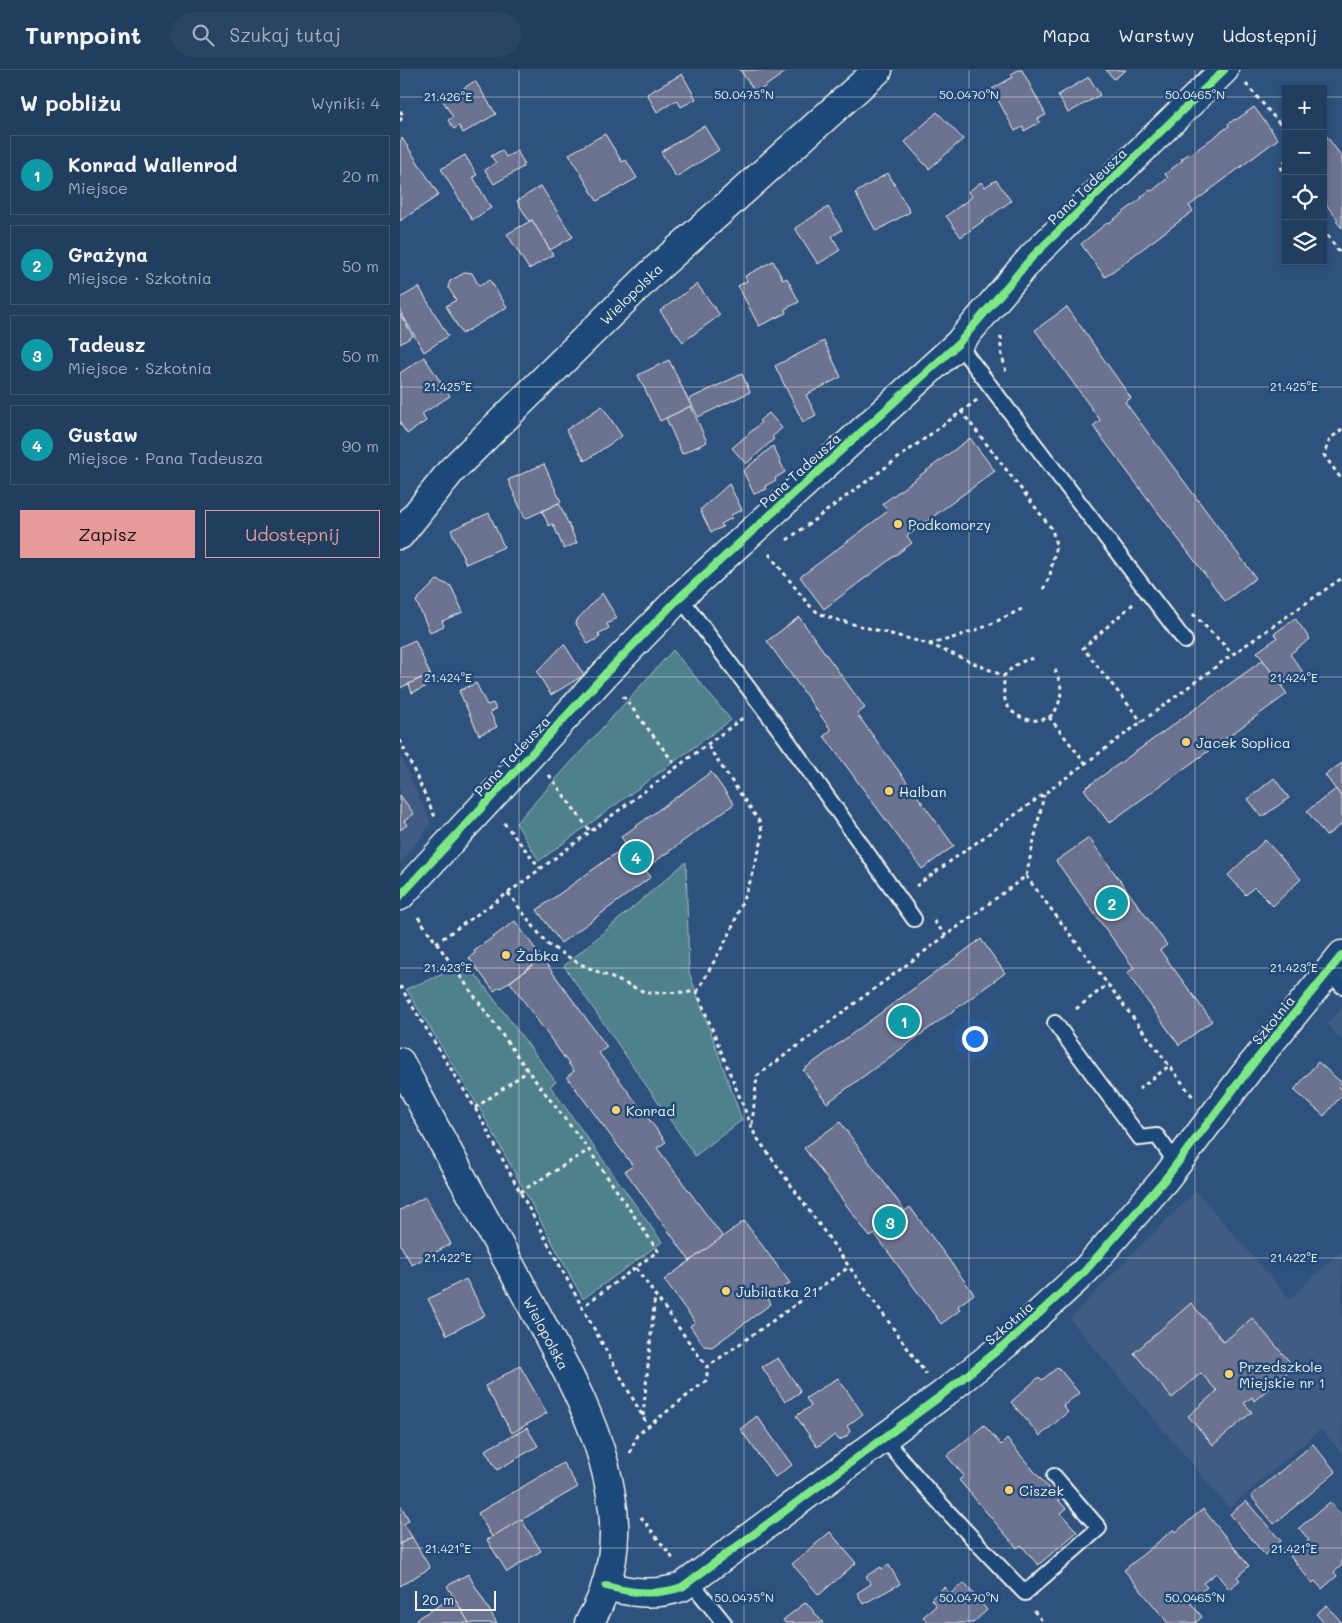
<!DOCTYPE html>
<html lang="pl">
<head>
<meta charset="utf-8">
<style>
	body { margin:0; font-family:Mali,sans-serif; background:#2a4564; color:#f1f3f6 }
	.controls { position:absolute; right:15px; top:15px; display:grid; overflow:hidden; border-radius:0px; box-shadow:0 2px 8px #0003 }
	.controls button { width:45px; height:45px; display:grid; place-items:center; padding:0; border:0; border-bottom:1px solid #3f5773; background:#223e5e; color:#f1f3f6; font:25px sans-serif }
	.scale { position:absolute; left:15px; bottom:12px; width:81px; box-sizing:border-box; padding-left:5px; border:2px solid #f4f1e8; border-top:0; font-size:14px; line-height:18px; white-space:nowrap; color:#f4f1e8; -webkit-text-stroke:4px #1f4a7a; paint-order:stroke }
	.you { position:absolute; left:574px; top:968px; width:18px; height:18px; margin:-12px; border:4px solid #fff; border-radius:50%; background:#1a73e8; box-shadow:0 0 0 8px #1a73e833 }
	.badge { display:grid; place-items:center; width:32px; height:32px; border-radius:50%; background:#e69b98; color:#fff; font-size:16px; font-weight:700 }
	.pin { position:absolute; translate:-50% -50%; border:2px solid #fff; box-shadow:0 1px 5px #0006 }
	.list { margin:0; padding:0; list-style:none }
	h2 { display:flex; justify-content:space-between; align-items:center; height:65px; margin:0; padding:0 20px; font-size:21px }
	h2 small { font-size:16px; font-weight:400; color:#a2aebc }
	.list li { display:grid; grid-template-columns:32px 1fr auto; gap:15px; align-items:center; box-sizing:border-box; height:80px; margin:0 10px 10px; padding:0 10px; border:1px solid #3f5773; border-radius:0px }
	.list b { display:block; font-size:19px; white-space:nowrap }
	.list p { margin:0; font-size:16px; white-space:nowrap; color:#a2aebc }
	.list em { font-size:16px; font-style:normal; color:#a2aebc }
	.actions { display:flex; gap:10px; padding:15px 20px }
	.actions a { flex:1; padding:11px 0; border:1px solid #e69b98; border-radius:0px; text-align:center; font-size:18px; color:#e69b98 }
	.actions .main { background:#e69b98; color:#111 }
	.icon { flex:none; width:28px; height:28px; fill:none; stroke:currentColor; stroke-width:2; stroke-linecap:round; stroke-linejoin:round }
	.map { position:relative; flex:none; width:942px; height:1553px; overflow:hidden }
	header { display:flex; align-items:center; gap:30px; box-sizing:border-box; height:70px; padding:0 25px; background:#223e5e; border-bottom:1px solid #3f5773 }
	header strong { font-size:24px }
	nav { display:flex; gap:28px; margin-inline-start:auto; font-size:18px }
	.search { width:350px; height:45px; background:#2a4564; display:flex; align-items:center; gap:12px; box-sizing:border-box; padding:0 18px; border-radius:28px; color:#a2aebc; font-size:19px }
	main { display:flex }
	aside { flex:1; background:#223e5e }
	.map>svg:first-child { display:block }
	.built { fill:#415c83 }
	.green { fill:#50818d; stroke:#a2b9ba }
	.building { fill:#6c7390; stroke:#f4f1e8 }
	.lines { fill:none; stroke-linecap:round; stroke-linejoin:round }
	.service-casing { stroke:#f4f1e8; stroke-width:18 }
	.minor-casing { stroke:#f4f1e8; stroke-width:31 }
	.tertiary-casing { stroke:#f4f1e8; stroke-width:31 }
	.path { stroke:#f4f1e8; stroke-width:3; stroke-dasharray:4 4; stroke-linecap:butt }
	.service { stroke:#1f4a7a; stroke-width:14 }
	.minor { stroke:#1f4a7a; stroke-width:28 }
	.tertiary { stroke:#1f4a7a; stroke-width:28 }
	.cycleway-casing { stroke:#1f4a7a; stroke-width:11 }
	.cycleway { stroke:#7ce984; stroke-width:8 }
	.ticks { fill:none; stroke:#f4f1e8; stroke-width:1; stroke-opacity:0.45 }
	.poi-dot { fill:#ffd166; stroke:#1f4a7a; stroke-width:2 }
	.labels { text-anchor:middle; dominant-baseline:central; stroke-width:5; stroke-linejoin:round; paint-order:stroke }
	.street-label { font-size:14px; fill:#f4f1e8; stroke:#1f4a7a }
	.poi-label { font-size:14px; fill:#f4f1e8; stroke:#1f4a7a; text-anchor:start }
	.ticks-label { font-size:12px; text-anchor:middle; fill:#f4f1e8; stroke:#1f4a7a; stroke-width:5; stroke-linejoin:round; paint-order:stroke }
</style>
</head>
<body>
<header>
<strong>Turnpoint</strong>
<div class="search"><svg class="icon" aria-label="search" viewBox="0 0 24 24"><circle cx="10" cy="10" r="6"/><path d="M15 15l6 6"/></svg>Szukaj tutaj</div>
<nav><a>Mapa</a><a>Warstwy</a><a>Udostępnij</a></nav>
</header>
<main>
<aside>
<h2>W pobliżu<small>Wyniki: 4</small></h2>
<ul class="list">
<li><span class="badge" style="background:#0f9aa8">1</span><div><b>Konrad Wallenrod</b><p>Miejsce</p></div><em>20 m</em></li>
<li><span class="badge" style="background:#0f9aa8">2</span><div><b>Grażyna</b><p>Miejsce · Szkotnia</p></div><em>50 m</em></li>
<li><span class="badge" style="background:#0f9aa8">3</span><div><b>Tadeusz</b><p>Miejsce · Szkotnia</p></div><em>50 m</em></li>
<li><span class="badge" style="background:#0f9aa8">4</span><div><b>Gustaw</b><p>Miejsce · Pana Tadeusza</p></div><em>90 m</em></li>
</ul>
<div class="actions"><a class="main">Zapisz</a><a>Udostępnij</a></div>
</aside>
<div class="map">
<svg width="942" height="1553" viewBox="0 0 942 1553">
	<rect width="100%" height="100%" fill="#2e527e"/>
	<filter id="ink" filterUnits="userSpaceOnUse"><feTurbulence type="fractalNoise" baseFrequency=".02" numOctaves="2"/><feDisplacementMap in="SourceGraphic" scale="10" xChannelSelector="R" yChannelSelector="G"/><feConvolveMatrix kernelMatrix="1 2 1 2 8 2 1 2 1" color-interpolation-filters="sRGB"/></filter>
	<g filter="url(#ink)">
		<!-- built -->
		<g class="built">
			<path d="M0,685l31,69 -31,40z"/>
			<path d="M942,937v33l-15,-16z"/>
			<path d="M796,1121l94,108 52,-49v204l-21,-25 -92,79 -159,-189 60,-63z"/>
		</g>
		<!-- green -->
		<g class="green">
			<path d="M273,580l58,70 -192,141 -23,-38z"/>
			<path d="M286,792l3,110 53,148 -47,36 -131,-190z"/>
			<path d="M68,894l88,118 -6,4 112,156 -79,57 -103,-190 -74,-120z"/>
		</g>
		<!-- building -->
		<g class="building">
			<path d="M340,0h48l-32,23z"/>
			<path d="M618,0h4l24,45 -8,4 2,3 -16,9 -1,-4 -8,4 -23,-42 21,-12 -2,-3z"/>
			<path d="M706,0h20l-12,9z"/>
			<path d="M282,4l14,25 -15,8 -4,-7 -20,12 -10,-18z"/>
			<path d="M689,7l11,18 -32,18 -10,-18z"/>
			<path d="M75,11l21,33 -33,19 -4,-7 -5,3 -6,-9 5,-3 -10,-16z"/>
			<path d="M854,37l24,32 -89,67 4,5 -88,66 -24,-33 27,-22 1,1 33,-25 -1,-1 9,-7 2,1 16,-13 -3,-4 18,-14 -2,-1 9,-6 1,1 38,-28 -1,-2 7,-5 1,1z"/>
			<path d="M537,42l26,27 -34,30 -24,-27z"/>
			<path d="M304,56l15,24 -43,27 -15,-25z"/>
			<path d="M205,64l17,28 4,-2 11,18 -40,23 -28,-47z"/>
			<path d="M925,64l17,23v71l-6,-7 2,-1 -15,-20v-65z"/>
			<path d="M2,68l37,57 -39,26v-78z"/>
			<path d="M102,80l4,7 11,-6 7,12 -1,4 -29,17 -9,-14 11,-7 -5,-7z"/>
			<path d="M65,85l12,20 -4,2 18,31 -19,12 -31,-51z"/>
			<path d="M488,103l22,39 -34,19 -21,-38z"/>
			<path d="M596,110l15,21 -50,36 -15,-21 26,-19 -4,-5 13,-10 4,5z"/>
			<path d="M141,116l32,51 -23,13 -18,-30 -3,1 -12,-20z"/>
			<path d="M428,137l14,23 -10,6 8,14 -22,14 -23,-36z"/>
			<path d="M132,150l21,35 -24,14 -22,-35z"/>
			<path d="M373,191l10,19 4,-2 12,24 -14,7 1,4 -27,13 -21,-40 9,-5 -2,-5z"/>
			<path d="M66,202l6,1 7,13 11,-6 17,27 -45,27 -16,-28 10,-6 -8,-13 2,-6z"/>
			<path d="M297,214l23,31 -37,27 -23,-31z"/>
			<path d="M19,217l29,49 -24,16 -24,-41v-13z"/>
			<path d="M667,237l64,91 -6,4 131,176 -31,23 -132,-175 7,-6 -65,-90z"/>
			<path d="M0,244l13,22 -13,8z"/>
			<path d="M424,271l17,36 -35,18 10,20 -13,7 -28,-56z"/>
			<path d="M24,287l26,39 -28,18 4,7 -19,13 -7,-11v-50z"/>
			<path d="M269,290l22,46 -31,15 -22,-46z"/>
			<path d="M342,304l8,18 -52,25 -9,-18z"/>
			<path d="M202,336l20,30 -37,25 -19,-31z"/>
			<path d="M291,336l16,36 -25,12 -16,-36z"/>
			<path d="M369,343l13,15 -10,9 2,2 -28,25 -14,-16 29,-25 -2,-2z"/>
			<path d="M570,368l25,33 -88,65 5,7 -88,66 -24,-32 88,-66 -6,-7z"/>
			<path d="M373,376l12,26 -10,6 1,2 -11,6 2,3 -13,5 -11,-23z"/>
			<path d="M144,394l17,38 -36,17 -17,-39z"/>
			<path d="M329,414l13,26 -11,5 1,3 -11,6 2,3 -12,5 -11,-22z"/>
			<path d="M159,433l18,40 -13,6 -11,-25 -4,2 -7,-15z"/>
			<path d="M89,443l15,34 -38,17 -15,-34z"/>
			<path d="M37,510l14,6 12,26 -21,9 2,5 -14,6 -14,-31z"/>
			<path d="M202,523l15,25 -10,6 2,4 -11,6 2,3 -12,7 -13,-22z"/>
			<path d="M399,547l66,91 -8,6 97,132 -32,23 -98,-133 7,-6 -64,-89z"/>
			<path d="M895,548l15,21 -20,15 14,20 -6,5 -3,-3 -13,10 -25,-34 20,-14 -3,-4z"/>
			<path d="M15,570l15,34 -30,14v-41z"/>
			<path d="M164,574l20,31 -33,20 -14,-23z"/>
			<path d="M863,590l24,34 -178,129 -25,-34z"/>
			<path d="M30,604l4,9 -22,10 -3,-9z"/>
			<path d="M76,613l11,22 6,-2 3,6 -6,3 7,15 -18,8 -20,-44z"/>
			<path d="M942,693v35l-17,-23z"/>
			<path d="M311,702l23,32 -89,65 6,8 -90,66 -24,-33 90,-65 -6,-8z"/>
			<path d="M874,708l15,20 -27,19 -14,-18z"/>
			<path d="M936,719l6,9v26l-16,12 -19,-25z"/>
			<path d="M0,725l14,19 -10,7 3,4 -7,5z"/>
			<path d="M689,768l78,107 -7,5 52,71 -33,24 -52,-72 7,-5 -78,-107z"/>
			<path d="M865,770l36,39 -28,27 -19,-19 -8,8 -18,-20z"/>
			<path d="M115,851l27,37 -41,30 -1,-1 -6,4 -25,-33 6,-5 -1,-2z"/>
			<path d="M581,869l24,34 -178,130 -24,-33z"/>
			<path d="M142,888l65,89 -8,6 67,89 -9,6 66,89 -33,24 -65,-90 8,-5 -66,-89 7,-6 -64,-89z"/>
			<path d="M918,992l24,21 -4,4 4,3v5l-18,21 -30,-26z"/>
			<path d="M440,1052l65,89 5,-4 64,87 -16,12 2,4 -19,14 -66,-90 -5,3 -66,-89z"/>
			<path d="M25,1127l26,47 -39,21 -12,-21v-34z"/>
			<path d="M344,1151l46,62 -22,16 3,5 -59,43 -8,-1 -14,-20 5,-4 -31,-42z"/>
			<path d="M66,1209l19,36 -38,20 -19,-36z"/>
			<path d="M791,1233l33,39 28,-24 42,49 -40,34 -2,-4 -8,6 8,9 -39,33 -25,-29 29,-25 -16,-18 -29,25 -38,-45z"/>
			<path d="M378,1288l22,32 -1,3 -14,9 -23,-35z"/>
			<path d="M120,1296l27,47 -35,20 -27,-47z"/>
			<path d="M658,1297l21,26 -16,13 5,6 -28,24 -29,-34 28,-25 3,3z"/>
			<path d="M438,1308l25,36 -16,12 3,5 -4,6 -7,3 -4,-5 -18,12 -21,-31 15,-10 -5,-8z"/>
			<path d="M357,1346l35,49 -17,12 -35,-48z"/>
			<path d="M584,1355l17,20 6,-6 59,70 -5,4 16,19 -39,33 -17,-20 -4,3 -58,-68 5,-4 -17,-20z"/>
			<path d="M127,1358l11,18 -41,24 -12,-20z"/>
			<path d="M913,1374l23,28 -62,52 -23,-28z"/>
			<path d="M163,1393l15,24 -86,50 -14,-24z"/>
			<path d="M846,1431l35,40 -16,14 -35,-41z"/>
			<path d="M930,1432l12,14v49l-8,7 3,4 -15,13 -7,-8 -3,2 -22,-27 19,-16 -10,-12z"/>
			<path d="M0,1436h1l8,14 -5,4 8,13 -12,7z"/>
			<path d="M803,1439l46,57 -12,11 3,3 -11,9 -13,-16 -13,10 4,4 -13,11 -4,-4 -4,3 16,20 -7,6h-27l-44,-53 50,-41 2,3z"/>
			<path d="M121,1449l20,32 -34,21 -20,-32z"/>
			<path d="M430,1462l26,31 -37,32 -27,-31z"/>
			<path d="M12,1467l18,31 -30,18v-42z"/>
			<path d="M489,1495l11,19 -37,20 -6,-11 14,-9 -5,-8 15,-9 1,2z"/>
			<path d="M68,1504l29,49h-28l-22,-37z"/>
			<path d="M564,1513l23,27 -14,13h-45l-5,-6 13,-11 -5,-7 13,-12 6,7z"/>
			<path d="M54,1527l15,26h-50l-3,-4z"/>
			<path d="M406,1532l17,21h-38l-2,-3z"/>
			<path d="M927,1535l15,18h-18l-8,-9z"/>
		</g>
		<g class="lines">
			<!-- service casing -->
			<g class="service-casing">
				<g id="service">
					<path d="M558,274l227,297"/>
					<path d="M280,527l105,140 129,182"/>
					<path d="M929,901l13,15"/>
					<path d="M655,953l85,115 17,-2 20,28"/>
					<path d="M485,1369c43,54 92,104 140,154l74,-65 -45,-52"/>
					<path d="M291,1512l33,41"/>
				</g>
			</g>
			<!-- minor casing -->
			<g class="minor-casing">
				<g id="minor">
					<path d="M0,826l206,-223 74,-76 278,-253 75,-88 191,-186"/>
					<path d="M206,1516c26,7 50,10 76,1l260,-192 65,-52 78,-72 81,-93 86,-113 90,-110"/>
				</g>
			</g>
			<!-- tertiary casing -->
			<g class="tertiary-casing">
				<g id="tertiary">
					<path d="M0,465l51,-64 204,-201 223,-200"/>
					<path d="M0,992c40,77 83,153 124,229 35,65 75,131 87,204 8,43 1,91 -22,128"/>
				</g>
			</g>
			<!-- path -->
			<g class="path">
				<path d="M846,14l40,47"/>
				<path d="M0,41l3,4 -3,6"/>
				<path d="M886,90l-5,9 5,6"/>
				<path d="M923,159l19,27"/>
				<path d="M601,266v15l5,21"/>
				<path d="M561,341l91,118 4,16 -6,30 -8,17"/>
				<path d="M942,359l-12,10 -6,16 18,25"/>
				<path d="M387,470l190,-140"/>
				<path d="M369,484l39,50 10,9 16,6 95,25 21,-5 37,-13 35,-17"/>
				<path d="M733,534l-50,44 59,74"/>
				<path d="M793,544l40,40"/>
				<path d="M529,574l75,32"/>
				<path d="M633,588c-14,4 -19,7 -29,18 0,9 -1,19 2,27 7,15 28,22 43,14 8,-5 11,-16 12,-24 1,-8 -4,-18 -7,-26"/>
				<path d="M223,626l54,71"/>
				<path d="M649,647l37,47"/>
				<path d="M0,670l35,77"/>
				<path d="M149,705l41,56"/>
				<path d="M104,753l36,45"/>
				<path d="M626,806l167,221"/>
				<path d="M516,816l128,-92 189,-140 109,-76"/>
				<path d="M108,823l39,51 33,20 67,29 50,-1 58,143 171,239"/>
				<path d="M18,847l110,154 61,79 69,101 -76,56"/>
				<path d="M534,851l12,15"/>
				<path d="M36,873l72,-50 236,-176"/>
				<path d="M0,916l75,122 107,199 66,119"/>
				<path d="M297,922l33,-59 20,-51 12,-42 -1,-16 -54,-79"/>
				<path d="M676,939l32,-25"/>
				<path d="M739,1019l30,-23"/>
				<path d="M75,1038l53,-37"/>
				<path d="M352,1054l5,-48 269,-200 18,-81"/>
				<path d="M120,1122l69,-42"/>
				<path d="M236,1198l71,99"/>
				<path d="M243,1346l12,-121"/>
				<path d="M230,1383l7,-18 70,-55v-13l142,-100"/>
				<path d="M241,1447l33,43"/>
				<path d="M634,1541l10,12"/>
			</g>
			<!-- service -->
			<use href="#service" class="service"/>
			<!-- minor -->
			<use href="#minor" class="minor"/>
			<!-- tertiary -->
			<use href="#tertiary" class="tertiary"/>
			<!-- cycleway casing -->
			<g class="cycleway-casing">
				<g id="cycleway">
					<path d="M0,826l206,-223 74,-76 278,-253 75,-88 191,-186"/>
					<path d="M206,1516c26,7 50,10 76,1l260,-192 65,-52 78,-72 81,-93 86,-113 90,-110"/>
				</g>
			</g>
			<!-- cycleway -->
			<use href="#cycleway" class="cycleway"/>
		</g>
	</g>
	<!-- ticks -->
	<path class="ticks" d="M119,0v1553M344,0v1553M569,0v1553M795,0v1553M0,27h886M923,27h19M0,317h942M0,607h942M0,898h942M0,1188h942M0,1478h942"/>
	<!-- markers -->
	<g class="poi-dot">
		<circle cx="498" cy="454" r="5"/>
		<circle cx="786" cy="672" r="5"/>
		<circle cx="489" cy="721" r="5"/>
		<circle cx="106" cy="885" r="5"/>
		<circle cx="216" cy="1040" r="5"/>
		<circle cx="326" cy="1221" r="5"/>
		<circle cx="829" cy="1304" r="5"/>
		<circle cx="609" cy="1420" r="5"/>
	</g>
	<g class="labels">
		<!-- street labels -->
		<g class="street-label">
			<text transform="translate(687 116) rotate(-44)">Pana Tadeusza</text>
			<text transform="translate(231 224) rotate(-44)">Wielopolska</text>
			<text transform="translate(400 400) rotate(-42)">Pana Tadeusza</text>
			<text transform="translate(112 686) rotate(-47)">Pana Tadeusza</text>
			<text transform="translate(873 950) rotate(-51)">Szkotnia</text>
			<text transform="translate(609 1253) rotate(-41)">Szkotnia</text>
			<text transform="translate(146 1263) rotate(62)">Wielopolska</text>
		</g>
		<!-- poi labels -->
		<g class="poi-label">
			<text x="508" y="454">Podkomorzy</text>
			<text x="796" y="672">Jacek Soplica</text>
			<text x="499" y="721">Halban</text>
			<text x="116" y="885">Żabka</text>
			<text x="226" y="1040">Konrad</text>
			<text x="336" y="1221">Jubilatka 21</text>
			<text x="839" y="1296">Przedszkole<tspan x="839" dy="16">Miejskie nr 1</tspan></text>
			<text x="619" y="1420">Ciszek</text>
		</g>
	</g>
	<g class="ticks-label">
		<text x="344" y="29">50.0475°N</text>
		<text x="569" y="29">50.0470°N</text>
		<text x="795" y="29">50.0465°N</text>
		<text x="48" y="31">21.426°E</text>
		<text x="894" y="321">21.425°E</text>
		<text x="48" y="321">21.425°E</text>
		<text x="894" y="612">21.424°E</text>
		<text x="48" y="612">21.424°E</text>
		<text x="894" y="902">21.423°E</text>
		<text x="48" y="902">21.423°E</text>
		<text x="894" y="1192">21.422°E</text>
		<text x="48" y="1192">21.422°E</text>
		<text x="894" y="1483">21.421°E</text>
		<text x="48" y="1483">21.421°E</text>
		<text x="344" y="1532">50.0475°N</text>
		<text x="569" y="1532">50.0470°N</text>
		<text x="795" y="1532">50.0465°N</text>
	</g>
</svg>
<div class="controls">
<button>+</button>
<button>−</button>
<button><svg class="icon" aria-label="locate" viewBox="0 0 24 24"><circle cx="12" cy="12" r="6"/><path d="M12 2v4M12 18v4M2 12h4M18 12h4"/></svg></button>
<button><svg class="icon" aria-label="layers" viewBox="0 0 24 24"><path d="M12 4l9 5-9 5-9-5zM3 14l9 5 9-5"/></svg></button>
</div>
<div class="scale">20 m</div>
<div class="you"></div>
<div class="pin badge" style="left:504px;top:951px;background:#0f9aa8">1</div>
<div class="pin badge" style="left:712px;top:833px;background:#0f9aa8">2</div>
<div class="pin badge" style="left:490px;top:1152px;background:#0f9aa8">3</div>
<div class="pin badge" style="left:236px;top:787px;background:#0f9aa8">4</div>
</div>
</main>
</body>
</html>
